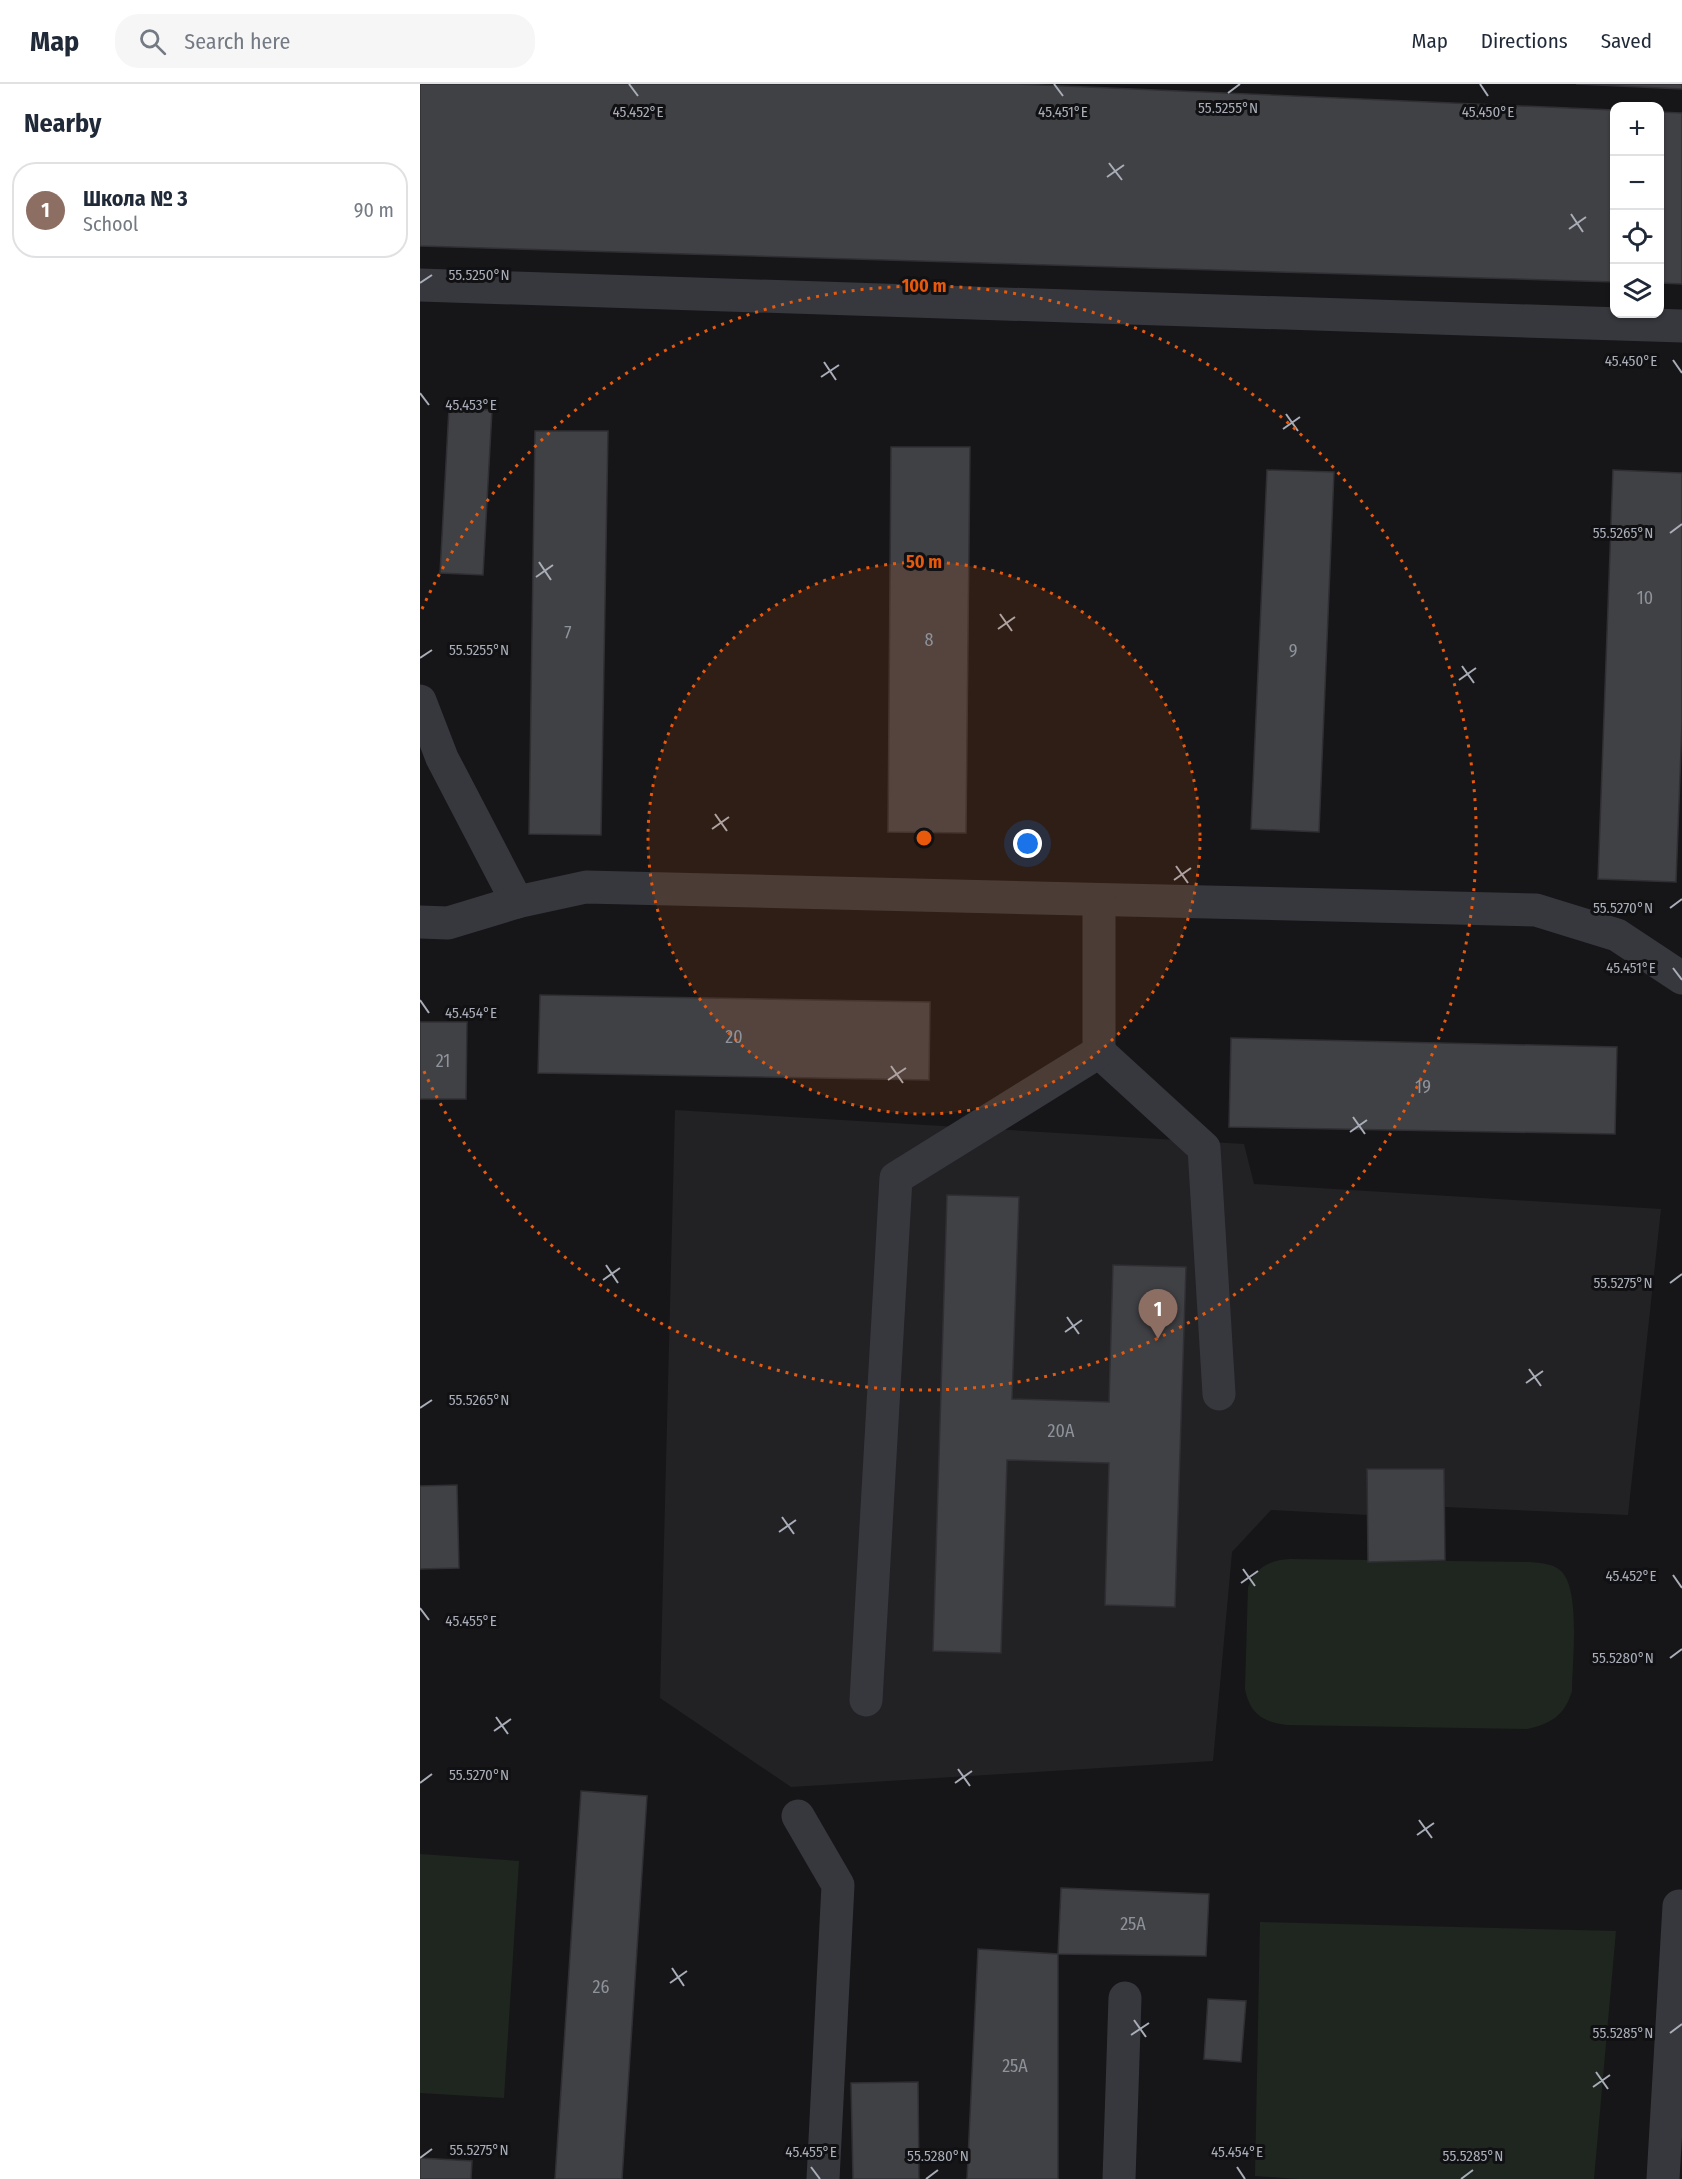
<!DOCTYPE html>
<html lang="en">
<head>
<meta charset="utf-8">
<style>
	body { margin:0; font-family:"Fira Sans Condensed",sans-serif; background:#f6f6f7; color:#1f2937 }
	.controls { position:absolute; right:18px; top:18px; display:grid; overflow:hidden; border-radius:12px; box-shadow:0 2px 4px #0004 }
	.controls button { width:54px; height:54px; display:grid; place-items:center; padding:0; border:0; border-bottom:2px solid #e0e1e3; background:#fff; color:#1f2937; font:30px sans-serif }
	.you { position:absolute; left:608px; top:760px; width:21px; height:21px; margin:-15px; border:4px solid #fff; border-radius:50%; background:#1a73e8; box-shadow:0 0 0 9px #1a73e833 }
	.badge { display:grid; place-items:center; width:39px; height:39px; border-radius:50%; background:#7e6636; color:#fff; font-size:20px; font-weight:700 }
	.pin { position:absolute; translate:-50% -50px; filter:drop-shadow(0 2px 3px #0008) }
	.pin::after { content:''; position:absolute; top:32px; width:21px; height:18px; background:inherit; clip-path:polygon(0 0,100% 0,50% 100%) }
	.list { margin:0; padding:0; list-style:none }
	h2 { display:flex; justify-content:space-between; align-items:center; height:78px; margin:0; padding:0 24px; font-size:26px }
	h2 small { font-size:20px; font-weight:400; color:#747a83 }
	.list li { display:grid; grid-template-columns:39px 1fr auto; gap:18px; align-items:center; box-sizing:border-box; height:96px; margin:0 12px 12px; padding:0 12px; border:2px solid #e0e1e3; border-radius:24px }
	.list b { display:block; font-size:22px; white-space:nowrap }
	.list p { margin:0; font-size:20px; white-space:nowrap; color:#747a83 }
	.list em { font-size:20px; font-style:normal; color:#747a83 }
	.icon { flex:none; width:33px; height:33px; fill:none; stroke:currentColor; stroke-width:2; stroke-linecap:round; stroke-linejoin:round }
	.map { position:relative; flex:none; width:1262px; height:2095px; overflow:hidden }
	header { display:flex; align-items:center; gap:36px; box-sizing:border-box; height:84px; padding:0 30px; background:#fff; border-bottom:2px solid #e0e1e3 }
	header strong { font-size:28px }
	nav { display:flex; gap:33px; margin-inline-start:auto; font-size:21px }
	.search { width:420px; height:54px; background:#f6f6f7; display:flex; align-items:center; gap:15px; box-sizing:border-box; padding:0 21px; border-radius:24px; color:#747a83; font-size:22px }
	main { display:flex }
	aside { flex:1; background:#fff }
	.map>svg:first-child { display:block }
	.built { fill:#222225 }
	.green { fill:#1e261f }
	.building { fill:#404145; stroke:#303034; stroke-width:1.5 }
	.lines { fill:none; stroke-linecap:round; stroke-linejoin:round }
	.minor { stroke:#37383d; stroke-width:33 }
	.ticks { fill:none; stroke:#a8adb8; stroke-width:2 }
	.ring { fill:none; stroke:#e8590c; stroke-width:3; stroke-dasharray:3 6 }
	.labels { text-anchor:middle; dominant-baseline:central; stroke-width:6; stroke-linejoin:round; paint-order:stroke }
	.number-label { font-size:18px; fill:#8e929b }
	.ticks-label { font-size:15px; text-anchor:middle; fill:#a8adb8; stroke:#111113; stroke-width:6; stroke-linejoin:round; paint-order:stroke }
	.centre { fill:#e8590c; stroke:#111113; stroke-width:3 }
	.ring-label { font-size:18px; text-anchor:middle; font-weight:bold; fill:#e8590c; stroke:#111113; stroke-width:6; stroke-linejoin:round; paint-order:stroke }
</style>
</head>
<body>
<header>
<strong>Map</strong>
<div class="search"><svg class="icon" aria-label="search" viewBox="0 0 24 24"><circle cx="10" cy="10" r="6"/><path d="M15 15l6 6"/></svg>Search here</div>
<nav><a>Map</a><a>Directions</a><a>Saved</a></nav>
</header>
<main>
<aside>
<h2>Nearby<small></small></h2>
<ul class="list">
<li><span class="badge" style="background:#8d6e63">1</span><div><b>Школа № 3</b><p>School</p></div><em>90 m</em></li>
</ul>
</aside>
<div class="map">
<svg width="1262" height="2095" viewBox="0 0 1262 2095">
	<rect width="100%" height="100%" fill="#161618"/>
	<!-- built -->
	<path class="built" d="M255,1026l569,34 10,40 407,25 -33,306 -183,-8 -1,-38 -77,1 1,45 -97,-5 -39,42 -19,209 -422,26 -131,-89z"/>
	<!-- green -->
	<g class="green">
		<path d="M870,1475l239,3c11,1 23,1 32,9 20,19 11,92 11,120 -7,24 -21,33 -45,38l-240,-4c-24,-3 -37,-11 -42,-36l3,-102c7,-19 21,-27 42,-28z"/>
		<path d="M0,1770l99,7 -15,237 -84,-5z"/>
		<path d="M840,1838l356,9 -22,248h-295l-44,-3z"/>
	</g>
	<!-- building -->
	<g class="building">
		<path d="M0,0h598l596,26v172l-1194,-36z"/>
		<path d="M1156,0h106v5z"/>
		<path d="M1240,28l22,1v171l-22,-1z"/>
		<path d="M29,324l43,2 -9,165 -43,-2z"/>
		<path d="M115,347h73l-7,404 -72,-1z"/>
		<path d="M471,363h79l-4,386 -78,-1z"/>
		<path d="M847,386l67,2 -15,360 -68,-3z"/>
		<path d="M1193,386l69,3v250l-6,159 -78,-3z"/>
		<path d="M120,911l390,7 -1,78 -391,-7z"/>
		<path d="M0,938h47l-1,77h-46z"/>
		<path d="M811,954l386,9 -2,87 -386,-7z"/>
		<path d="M527,1111l72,2 -7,202 97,3 4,-137 73,2 -11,340 -70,-2 4,-142 -102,-3 -6,193 -68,-2z"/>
		<path d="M947,1385h77l1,91 -77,2z"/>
		<path d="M37,1401l2,83 -39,1v-83z"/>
		<path d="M161,1707l66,5 -25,383h-67z"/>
		<path d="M641,1804l148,6 -3,62 -148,-2z"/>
		<path d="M558,1865l80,5v225h-91z"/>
		<path d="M788,1915l38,2 -5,61 -37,-3z"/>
		<path d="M498,1998l1,97h-66l-2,-96z"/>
		<path d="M0,2074l52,3 -1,18h-51z"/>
	</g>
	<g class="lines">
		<!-- minor -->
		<g class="minor">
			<path d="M0,201l1262,41"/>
			<path d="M0,617l22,57 75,144"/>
			<path d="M0,838l28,1 69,-21 69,-15 950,23 81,25 65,43"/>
			<path d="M679,968l105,96 15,246"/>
			<path d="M446,1616l30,-522 203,-126v-152"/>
			<path d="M378,1732l40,69 -15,294"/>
			<path d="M699,2095l6,-181"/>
			<path d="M1243,2095l16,-273"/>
		</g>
	</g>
	<!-- ticks -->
	<path class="ticks" d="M209,0l9,12M634,0l9,12M1060,0l8,12M808,9l12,-9M689,79l13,17M687,93l17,-12M1151,130l12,18M1149,145l17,-12M0,199l12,-8M1253,276l9,13M404,278l12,18M401,293l18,-12M0,309l9,12M866,330l12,17M863,345l17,-12M1250,449l12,-9M119,478l12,18M116,493l17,-12M580,530l12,17M578,545l17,-12M0,574l12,-8M1042,582l12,17M1039,596l17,-12M295,730l12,17M292,745l17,-12M756,782l12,17M754,796l17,-12M1250,824l12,-9M1253,884l9,12M0,916l9,13M471,982l12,17M468,996l18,-12M933,1033l12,17M930,1048l17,-12M186,1181l12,18M183,1196l17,-12M1250,1199l12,-9M647,1233l12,17M645,1248l17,-12M1109,1285l12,17M1106,1299l17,-12M0,1324l12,-8M362,1433l12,17M359,1448l17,-12M823,1485l12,17M1253,1491l9,13M821,1499l17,-12M0,1524l9,12M1250,1574l12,-9M76,1633l12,17M74,1647l17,-12M538,1685l12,17M0,1699l12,-9M535,1699l17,-12M999,1736l13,18M997,1751l17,-12M252,1884l12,18M250,1899l17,-12M714,1936l12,17M1250,1949l12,-9M711,1951l18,-12M1176,1988l12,17M1173,2003l17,-12M0,2074l12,-9M391,2083l9,12M817,2083l8,12M506,2095l12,-9M1041,2095l12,-9"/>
	<!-- distance rings -->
	<circle cx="504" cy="754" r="276" fill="#e8590c" fill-opacity=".12"/>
	<g class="ring">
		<circle cx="504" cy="754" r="276"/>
		<path d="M2 525A552 552 0 1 1 2 983"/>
	</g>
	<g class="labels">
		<!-- number labels -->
		<g class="number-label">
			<text x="1225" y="514">10</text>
			<text x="148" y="549">7</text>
			<text x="509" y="556">8</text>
			<text x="873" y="567">9</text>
			<text x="314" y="953">20</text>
			<text x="23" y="977">21</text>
			<text x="1003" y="1003">19</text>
			<text x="641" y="1347">20А</text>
			<text x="713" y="1840">25А</text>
			<text x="181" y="1903">26</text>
			<text x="595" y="1982">25А</text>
		</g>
	</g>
	<g class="ticks-label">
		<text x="808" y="29">55.5255°N</text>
		<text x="218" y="33">45.452°E</text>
		<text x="1068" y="33">45.450°E</text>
		<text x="643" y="33">45.451°E</text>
		<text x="59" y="196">55.5250°N</text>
		<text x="1211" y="282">45.450°E</text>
		<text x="51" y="326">45.453°E</text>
		<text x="1203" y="454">55.5265°N</text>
		<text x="59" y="571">55.5255°N</text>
		<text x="1203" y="829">55.5270°N</text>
		<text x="1211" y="889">45.451°E</text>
		<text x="51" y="934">45.454°E</text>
		<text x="1203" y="1204">55.5275°N</text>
		<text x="59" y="1321">55.5265°N</text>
		<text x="1211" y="1497">45.452°E</text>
		<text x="51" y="1542">45.455°E</text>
		<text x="1203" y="1579">55.5280°N</text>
		<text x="59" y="1696">55.5270°N</text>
		<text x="1203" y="1954">55.5285°N</text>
		<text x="59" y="2071">55.5275°N</text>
		<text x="391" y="2073">45.455°E</text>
		<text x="817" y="2073">45.454°E</text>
		<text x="518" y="2077">55.5280°N</text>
		<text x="1053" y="2077">55.5285°N</text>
	</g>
	<circle cx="504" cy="754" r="9" class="centre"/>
	<g class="ring-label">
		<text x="504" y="208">100 m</text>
		<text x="504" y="484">50 m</text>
	</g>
</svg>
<div class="controls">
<button>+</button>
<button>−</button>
<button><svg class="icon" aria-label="locate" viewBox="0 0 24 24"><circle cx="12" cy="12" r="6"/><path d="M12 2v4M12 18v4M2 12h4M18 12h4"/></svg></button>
<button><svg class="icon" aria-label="layers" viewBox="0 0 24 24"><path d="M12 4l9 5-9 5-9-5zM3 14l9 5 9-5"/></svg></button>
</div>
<div class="you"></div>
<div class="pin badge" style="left:738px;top:1255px;background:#8d6e63">1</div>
</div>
</main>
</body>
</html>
